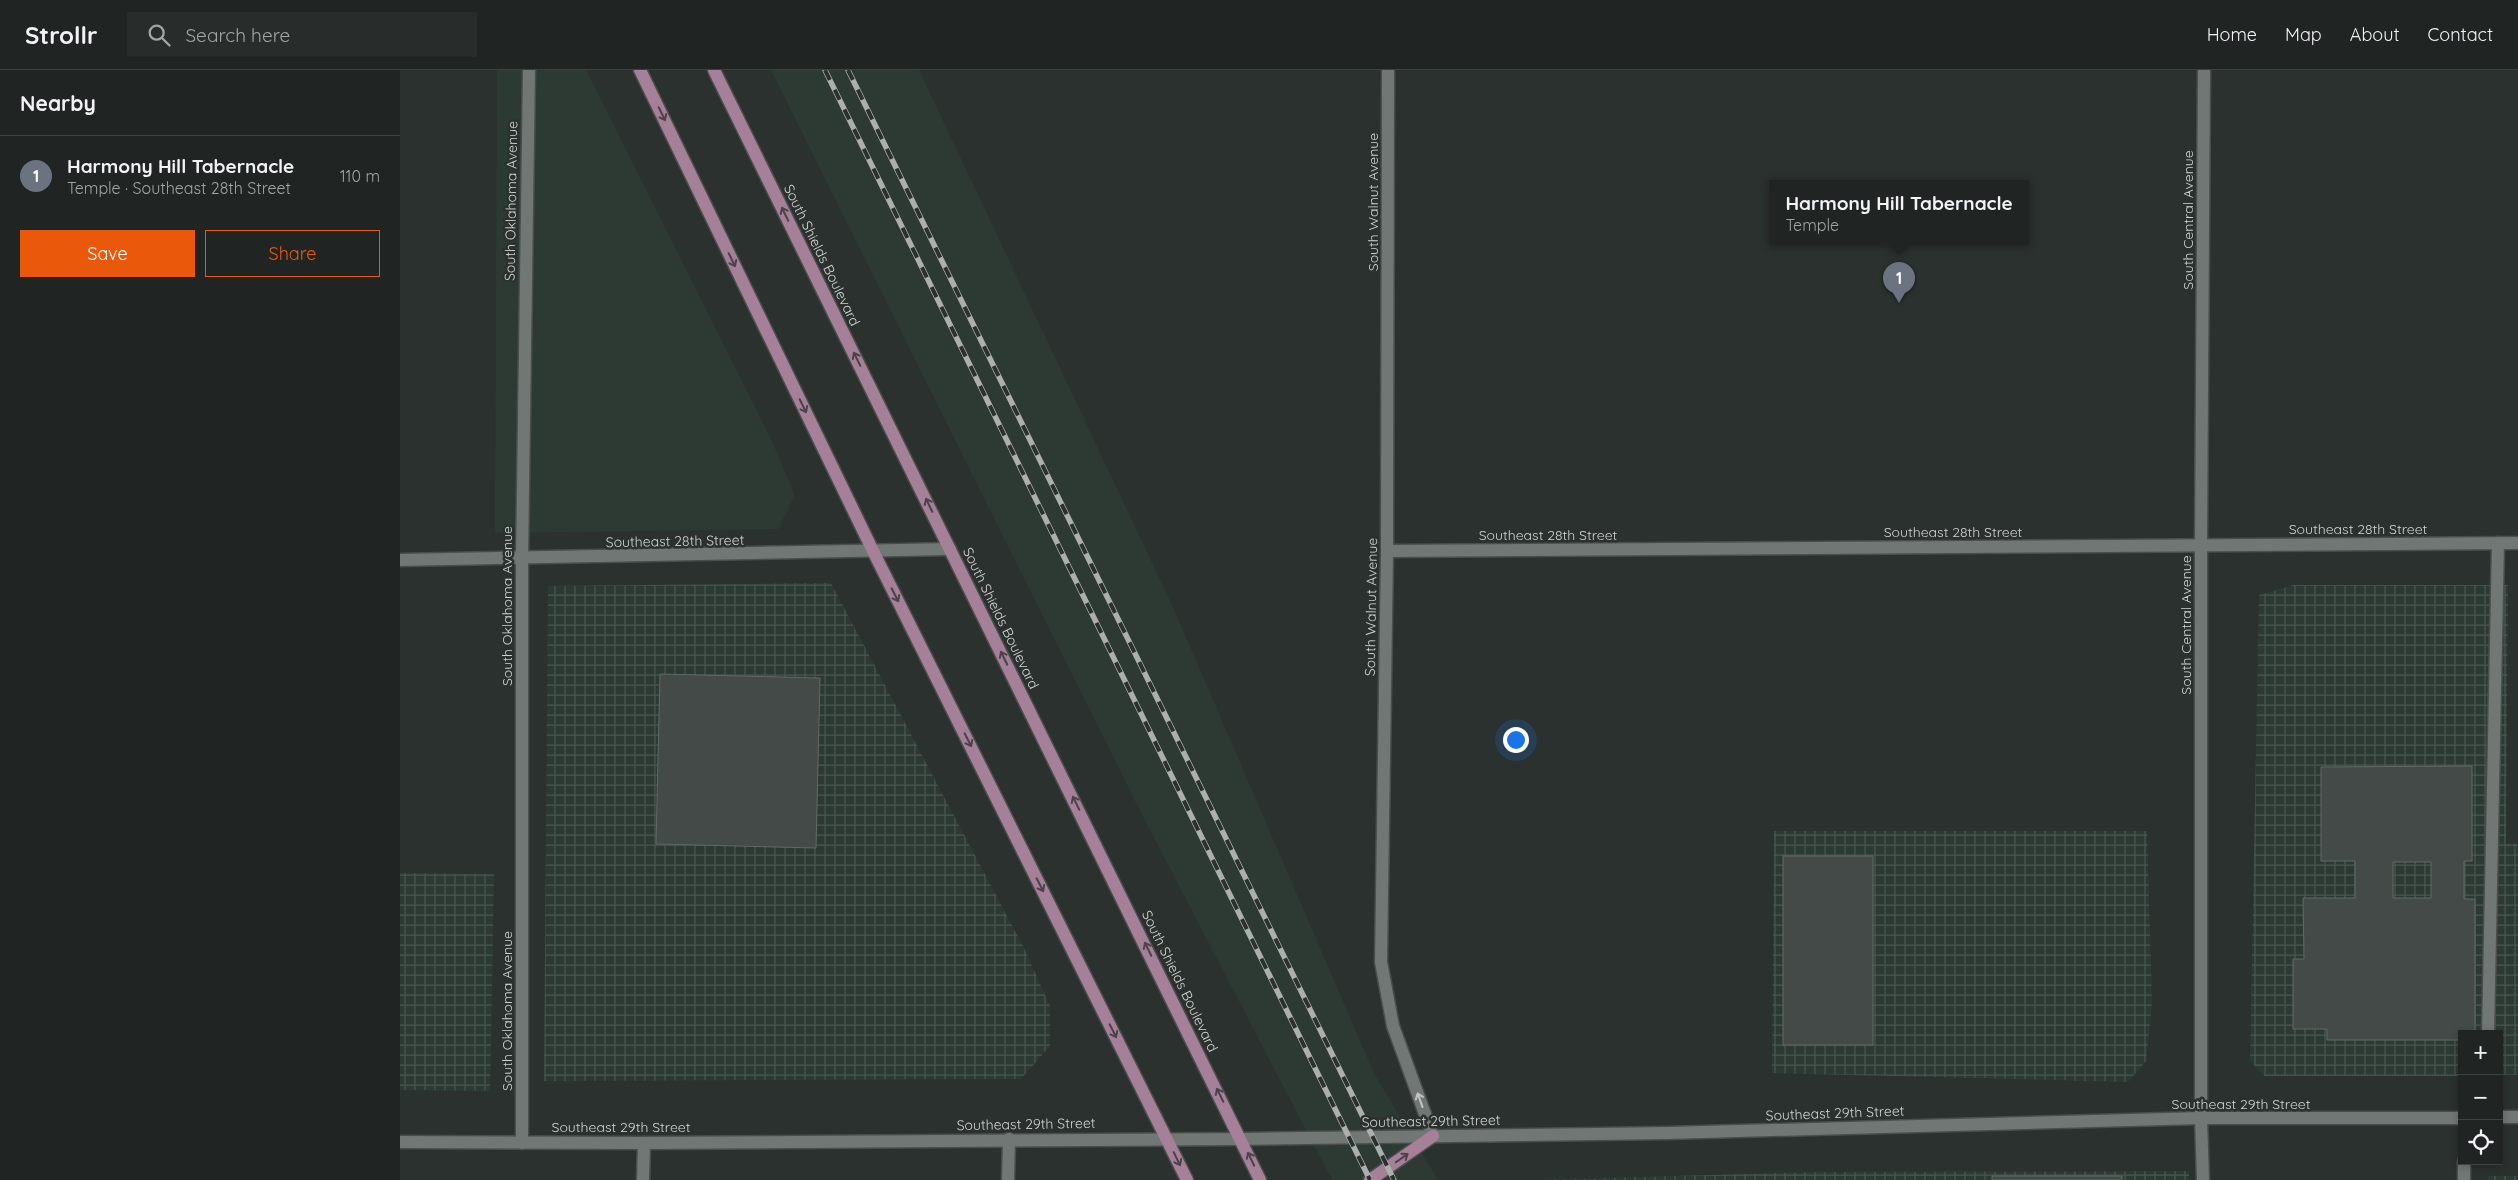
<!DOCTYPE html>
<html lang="en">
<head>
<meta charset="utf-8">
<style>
	body { margin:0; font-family:Quicksand,sans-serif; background:#282d2b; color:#f1f3f6 }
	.controls { position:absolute; right:15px; bottom:15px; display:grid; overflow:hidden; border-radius:0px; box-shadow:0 2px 8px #0003 }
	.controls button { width:45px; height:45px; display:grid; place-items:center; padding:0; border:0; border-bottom:1px solid #3d4241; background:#202523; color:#f1f3f6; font:25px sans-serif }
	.you { position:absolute; left:1115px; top:669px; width:18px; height:18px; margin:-12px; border:4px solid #fff; border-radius:50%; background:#1a73e8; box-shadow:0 0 0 8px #1a73e833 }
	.badge { display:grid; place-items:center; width:32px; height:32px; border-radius:50%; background:#ea580c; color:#fff; font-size:16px; font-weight:700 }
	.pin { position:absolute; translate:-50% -41px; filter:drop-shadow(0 1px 2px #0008) }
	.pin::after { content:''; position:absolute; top:26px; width:18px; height:15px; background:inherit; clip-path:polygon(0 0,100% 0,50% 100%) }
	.popup { position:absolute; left:1369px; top:110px; width:260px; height:65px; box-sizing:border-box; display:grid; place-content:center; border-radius:0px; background:#202523; filter:drop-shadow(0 1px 4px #0005); font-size:16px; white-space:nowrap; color:#a2a5a6 }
	.popup b { font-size:19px; color:#f1f3f6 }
	.popup::after { content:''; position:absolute; left:50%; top:100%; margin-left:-10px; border:10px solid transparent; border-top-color:#202523 }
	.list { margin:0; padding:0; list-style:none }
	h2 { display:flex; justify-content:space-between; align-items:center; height:65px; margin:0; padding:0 20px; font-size:21px }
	h2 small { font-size:16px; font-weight:400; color:#a2a5a6 }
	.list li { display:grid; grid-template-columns:32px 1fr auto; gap:15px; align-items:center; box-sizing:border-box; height:80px; padding:0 20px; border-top:1px solid #3d4241 }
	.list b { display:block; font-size:19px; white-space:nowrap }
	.list p { margin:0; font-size:16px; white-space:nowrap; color:#a2a5a6 }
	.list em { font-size:16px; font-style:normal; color:#a2a5a6 }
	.actions { display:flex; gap:10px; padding:15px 20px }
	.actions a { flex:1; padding:11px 0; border:1px solid #ea580c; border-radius:0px; text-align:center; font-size:18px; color:#ea580c }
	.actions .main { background:#ea580c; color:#fff }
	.icon { flex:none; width:28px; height:28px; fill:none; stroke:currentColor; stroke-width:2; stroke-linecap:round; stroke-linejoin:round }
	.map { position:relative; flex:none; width:2118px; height:1110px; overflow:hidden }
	header { display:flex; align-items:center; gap:30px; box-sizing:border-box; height:70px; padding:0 25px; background:#202523; border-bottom:1px solid #3d4241 }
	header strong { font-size:24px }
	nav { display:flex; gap:28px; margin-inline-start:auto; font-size:18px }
	.search { width:350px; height:45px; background:#282d2b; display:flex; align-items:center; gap:12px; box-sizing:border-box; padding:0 18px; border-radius:0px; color:#a2a5a6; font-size:19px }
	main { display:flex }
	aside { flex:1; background:#202523 }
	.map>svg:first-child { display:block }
	.built { fill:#2d3a34 }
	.industrial { fill:url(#industrial-grid) }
	.building { fill:#444a47; stroke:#626966; fill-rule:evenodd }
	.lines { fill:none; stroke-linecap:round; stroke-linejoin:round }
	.lane-casing { stroke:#494d4b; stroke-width:15 }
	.street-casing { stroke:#494d4b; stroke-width:15 }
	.secondary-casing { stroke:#494d4b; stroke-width:15 }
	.primary-casing { stroke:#494d4b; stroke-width:15 }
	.lane { stroke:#707774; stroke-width:12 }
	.street { stroke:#707774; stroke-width:12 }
	.secondary { stroke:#707774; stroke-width:12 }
	.primary { stroke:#a67f98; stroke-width:12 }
	.rail-casing { stroke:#abafad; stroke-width:5.5 }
	.rail { stroke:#2b312f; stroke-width:4; stroke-dasharray:11; stroke-linecap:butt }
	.oneway { stroke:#4a4449 }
	.oneway2 { stroke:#c2c5c4 }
	.labels { text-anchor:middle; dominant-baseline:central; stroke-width:5; stroke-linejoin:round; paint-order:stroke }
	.street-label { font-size:14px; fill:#d0d3d2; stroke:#2b312f }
</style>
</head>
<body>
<header>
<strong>Strollr</strong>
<div class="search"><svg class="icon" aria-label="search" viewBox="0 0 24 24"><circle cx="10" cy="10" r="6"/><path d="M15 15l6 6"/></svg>Search here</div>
<nav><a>Home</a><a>Map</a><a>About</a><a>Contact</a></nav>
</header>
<main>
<aside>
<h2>Nearby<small></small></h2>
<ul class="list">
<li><span class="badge" style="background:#6b7280">1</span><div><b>Harmony Hill Tabernacle</b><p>Temple · Southeast 28th Street</p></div><em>110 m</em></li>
</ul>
<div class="actions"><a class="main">Save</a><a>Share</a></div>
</aside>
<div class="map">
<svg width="2118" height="1110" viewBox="0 0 2118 1110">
	<defs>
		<pattern id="industrial-grid" width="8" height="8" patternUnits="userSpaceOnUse" patternTransform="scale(1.25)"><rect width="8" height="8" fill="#2d3a34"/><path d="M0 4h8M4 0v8" fill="none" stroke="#4a5650"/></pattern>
	</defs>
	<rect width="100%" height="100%" fill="#2b312f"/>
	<!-- built -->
	<g class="built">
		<path d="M97,0h89l184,367 25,58 -17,34 -283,4z"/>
		<path d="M371,0h148l254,537 201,466 64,107h-106l-197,-379z"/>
	</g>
	<!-- industrial -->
	<g class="industrial">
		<path d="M431,513l193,365 26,58v40l-29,33 -477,2 4,-495z"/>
		<path d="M1894,515h214l-2,258 12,1v231h-19v-41h-37v42h-197l-15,-15 9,-466z"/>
		<path d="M1374,761h373l5,172 -6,58 -18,21 -356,-9z"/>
		<path d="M0,803l94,1 -4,217 -90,-1z"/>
		<path d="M1789,1101v9h-653l281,-8z"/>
		<rect x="2088" y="1106" width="30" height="4"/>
	</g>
	<!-- building -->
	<g class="building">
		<path d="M260,604l160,4 -4,170 -160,-4z"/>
		<path d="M2072,696v95h-8v38h11v135h-13v6h-135v-11h-34v-70h11l-1,-61h52v-37h-34v-94zM1993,792h38v36h-38z"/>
		<rect x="1383" y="786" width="90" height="189"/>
		<rect x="1592" y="1106" width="130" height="4"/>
	</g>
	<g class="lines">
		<!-- lane casing -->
		<g class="lane-casing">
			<g id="lane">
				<path d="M2088,964l10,-491"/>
				<path d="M608,1110l1,-41"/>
			</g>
		</g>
		<!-- street casing -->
		<g class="street-casing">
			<g id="street">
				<path d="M988,0l-1,481 -6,411 12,64 40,110"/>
				<path d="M987,481l1131,-8"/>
				<path d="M0,490l550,-11"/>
				<path d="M1801,1048l2,62"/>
				<path d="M122,1073v-584l7,-489"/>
				<path d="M243,1110l1,-37"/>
				<path d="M2064,1110v-19"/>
			</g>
		</g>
		<!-- secondary casing -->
		<g class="secondary-casing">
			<g id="secondary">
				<path d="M2099,1047h19"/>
				<path d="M1801,1048v-573l3,-475"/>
				<path d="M0,1072l244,1 597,-4 427,-6 533,-15h261"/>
			</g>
		</g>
		<!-- primary casing -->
		<g class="primary-casing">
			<g id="primary">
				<path d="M240,0l233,481 314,629"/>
				<path d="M314,0l546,1110"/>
				<path d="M970,1110l63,-44"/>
			</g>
		</g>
		<!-- lane -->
		<use href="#lane" class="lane"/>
		<!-- street -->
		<use href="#street" class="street"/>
		<!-- secondary -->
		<use href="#secondary" class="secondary"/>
		<!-- primary -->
		<use href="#primary" class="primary"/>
		<!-- rail casing -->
		<g class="rail-casing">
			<g id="rail">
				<path d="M425,0l545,1110"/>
				<path d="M448,0l546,1110"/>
			</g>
		</g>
		<!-- rail -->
		<use href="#rail" class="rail"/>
	</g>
	<!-- one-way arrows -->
	<defs><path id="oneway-shaft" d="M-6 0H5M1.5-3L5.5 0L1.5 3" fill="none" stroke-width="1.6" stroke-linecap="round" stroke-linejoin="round" transform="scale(1.25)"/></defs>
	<g class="oneway">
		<use href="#oneway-shaft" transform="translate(262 44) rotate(64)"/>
		<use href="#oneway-shaft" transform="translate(385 144) rotate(-116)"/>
		<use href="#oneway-shaft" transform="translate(332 190) rotate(64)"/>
		<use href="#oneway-shaft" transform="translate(457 289) rotate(-116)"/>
		<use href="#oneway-shaft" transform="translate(403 336) rotate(64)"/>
		<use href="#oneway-shaft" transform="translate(529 435) rotate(-116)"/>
		<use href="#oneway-shaft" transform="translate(495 525) rotate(63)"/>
		<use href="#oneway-shaft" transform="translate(604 588) rotate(-116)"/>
		<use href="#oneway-shaft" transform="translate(568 670) rotate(63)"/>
		<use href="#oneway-shaft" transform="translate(676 733) rotate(-116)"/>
		<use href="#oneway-shaft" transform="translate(640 815) rotate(63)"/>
		<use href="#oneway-shaft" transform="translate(748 879) rotate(-116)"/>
		<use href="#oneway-shaft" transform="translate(713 961) rotate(63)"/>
		<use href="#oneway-shaft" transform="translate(820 1025) rotate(-116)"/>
		<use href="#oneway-shaft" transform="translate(1002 1088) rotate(-35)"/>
		<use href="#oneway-shaft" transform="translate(777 1089) rotate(64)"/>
		<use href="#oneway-shaft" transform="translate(851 1089) rotate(-115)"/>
	</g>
	<use class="oneway2" href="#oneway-shaft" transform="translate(1020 1030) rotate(-110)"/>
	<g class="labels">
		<!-- street labels -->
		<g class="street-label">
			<text transform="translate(111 131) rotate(-89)">South Oklahoma Avenue</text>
			<text transform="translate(973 132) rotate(-90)">South Walnut Avenue</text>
			<text transform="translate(1788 150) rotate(-90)">South Central Avenue</text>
			<text transform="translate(422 185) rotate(64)">South Shields Boulevard</text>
			<text x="1958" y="459">Southeast 28th Street</text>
			<text x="1553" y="462">Southeast 28th Street</text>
			<text x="1148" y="465">Southeast 28th Street</text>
			<text transform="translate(275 471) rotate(-1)">Southeast 28th Street</text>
			<text transform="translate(107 536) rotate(-90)">South Oklahoma Avenue</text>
			<text transform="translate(971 537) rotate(-89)">South Walnut Avenue</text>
			<text transform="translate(601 548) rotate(64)">South Shields Boulevard</text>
			<text transform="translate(1786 555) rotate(-90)">South Central Avenue</text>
			<text transform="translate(780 911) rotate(64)">South Shields Boulevard</text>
			<text transform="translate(107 941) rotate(-90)">South Oklahoma Avenue</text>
			<text x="1841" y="1034">Southeast 29th Street</text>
			<text transform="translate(1435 1043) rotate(-2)">Southeast 29th Street</text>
			<text transform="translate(1031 1051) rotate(-1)">Southeast 29th Street</text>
			<text transform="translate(626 1054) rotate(-1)">Southeast 29th Street</text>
			<text x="221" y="1057">Southeast 29th Street</text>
		</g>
	</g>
</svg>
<div class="controls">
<button>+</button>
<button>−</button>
<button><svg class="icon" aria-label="locate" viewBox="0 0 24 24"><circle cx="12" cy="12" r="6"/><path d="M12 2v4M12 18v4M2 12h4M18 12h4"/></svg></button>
</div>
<div class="you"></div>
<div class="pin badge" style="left:1499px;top:233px;background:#6b7280">1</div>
<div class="popup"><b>Harmony Hill Tabernacle</b>Temple</div>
</div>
</main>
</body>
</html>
